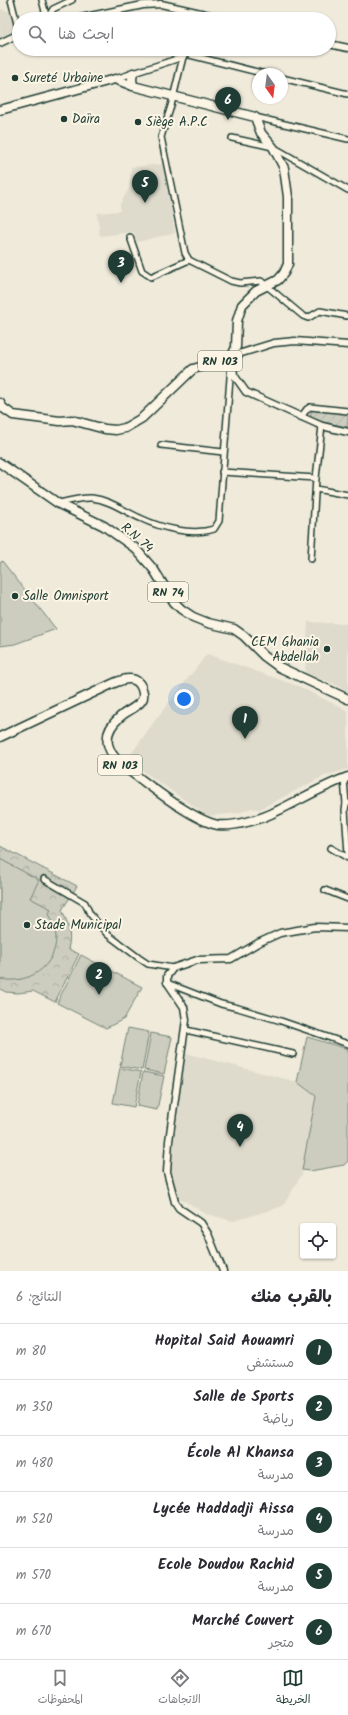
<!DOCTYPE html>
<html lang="ar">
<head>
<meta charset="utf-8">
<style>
	body { margin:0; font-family:Kalam,"Playpen Sans Arabic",sans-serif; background:#f2f2f3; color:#2b2b33; direction:rtl }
	.controls { position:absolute; right:12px; bottom:12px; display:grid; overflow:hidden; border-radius:4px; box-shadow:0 1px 3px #0004 }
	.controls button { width:36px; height:36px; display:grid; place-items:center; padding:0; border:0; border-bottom:1px solid #e1e1e2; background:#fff; color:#2b2b33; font:20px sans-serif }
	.compass { position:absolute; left:252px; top:68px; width:36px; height:36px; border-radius:50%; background:#fff; box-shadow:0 1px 3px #0004; rotate:166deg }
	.you { position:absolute; left:184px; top:699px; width:14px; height:14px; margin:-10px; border:3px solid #fff; border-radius:50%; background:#1a73e8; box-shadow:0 0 0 6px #1a73e833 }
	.badge { display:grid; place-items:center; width:26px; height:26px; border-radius:50%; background:#1f3d34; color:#fff; font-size:13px; font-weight:700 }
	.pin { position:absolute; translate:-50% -33px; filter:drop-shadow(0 1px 2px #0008) }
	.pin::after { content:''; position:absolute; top:21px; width:14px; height:12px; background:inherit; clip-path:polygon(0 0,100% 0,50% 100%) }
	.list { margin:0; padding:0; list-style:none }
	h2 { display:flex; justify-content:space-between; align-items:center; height:52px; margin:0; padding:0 16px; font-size:17px }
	h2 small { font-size:13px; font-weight:400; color:#7c7c81 }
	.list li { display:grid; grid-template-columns:26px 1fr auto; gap:12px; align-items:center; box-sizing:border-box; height:56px; padding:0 16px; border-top:1px solid #e1e1e2 }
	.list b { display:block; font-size:15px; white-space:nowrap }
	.list p { margin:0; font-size:13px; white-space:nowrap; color:#7c7c81 }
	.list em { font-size:13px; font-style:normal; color:#7c7c81 }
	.icon { flex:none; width:22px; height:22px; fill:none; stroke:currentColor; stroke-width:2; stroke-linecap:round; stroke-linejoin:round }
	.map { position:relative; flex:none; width:348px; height:1271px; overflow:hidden; direction:ltr }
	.search { position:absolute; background:#fff; box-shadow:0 1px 3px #0004; left:12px; right:12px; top:12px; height:44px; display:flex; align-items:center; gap:10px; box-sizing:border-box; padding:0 14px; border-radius:22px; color:#7c7c81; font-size:15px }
	.sheet { height:388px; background:#fff }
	nav { display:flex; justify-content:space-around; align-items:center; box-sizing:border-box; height:56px; border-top:1px solid #e1e1e2; background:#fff; font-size:11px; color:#7c7c81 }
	nav a { display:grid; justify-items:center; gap:2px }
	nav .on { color:#1f3d34 }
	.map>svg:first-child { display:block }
	.built { fill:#dedbcc }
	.park { fill:url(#park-crowns); stroke:#76857a }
	.garden { fill:url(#garden-furrows); stroke:#76857a }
	.pitch { fill:#cccdbf; stroke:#76857a }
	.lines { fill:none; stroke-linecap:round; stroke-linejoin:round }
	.minor-casing { stroke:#1f3d34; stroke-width:8 }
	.tertiary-casing { stroke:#1f3d34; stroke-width:9 }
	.primary-casing { stroke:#1f3d34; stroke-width:11 }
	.minor { stroke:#fcf5e5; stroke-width:5 }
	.tertiary { stroke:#fcf5e5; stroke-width:6 }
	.primary { stroke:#fcf5e5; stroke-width:8 }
	.poi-dot { fill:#1f3d34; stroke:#fcf5e5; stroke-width:1.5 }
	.labels { text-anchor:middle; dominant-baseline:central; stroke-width:4; stroke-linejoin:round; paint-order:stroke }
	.shield { fill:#fcf5e5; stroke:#617469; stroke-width:1 }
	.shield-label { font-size:12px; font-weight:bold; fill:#1f3d34 }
	.poi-label { font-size:13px; fill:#1f3d34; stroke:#fcf5e5; text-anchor:start }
	.street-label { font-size:13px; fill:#1f3d34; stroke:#fcf5e5 }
</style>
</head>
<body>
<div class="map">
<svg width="348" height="1271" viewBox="0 0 348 1271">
	<defs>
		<pattern id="park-crowns" width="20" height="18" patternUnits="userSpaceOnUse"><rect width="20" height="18" fill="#cccdbf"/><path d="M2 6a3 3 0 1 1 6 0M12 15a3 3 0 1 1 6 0" fill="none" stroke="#afb1a5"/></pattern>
		<pattern id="garden-furrows" width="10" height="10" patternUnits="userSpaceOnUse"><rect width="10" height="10" fill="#cccdbf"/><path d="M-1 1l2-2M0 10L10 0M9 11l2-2" fill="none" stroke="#afb1a5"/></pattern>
	</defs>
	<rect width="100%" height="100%" fill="#efeada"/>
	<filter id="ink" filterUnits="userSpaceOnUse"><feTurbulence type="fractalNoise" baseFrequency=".025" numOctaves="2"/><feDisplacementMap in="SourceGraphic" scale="8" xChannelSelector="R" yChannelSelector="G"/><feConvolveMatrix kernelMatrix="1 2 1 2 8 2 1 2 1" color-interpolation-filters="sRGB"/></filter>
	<g filter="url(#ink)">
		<!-- built -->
		<g class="built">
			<path d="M0,9l11,3 5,20 -16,7z"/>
			<path d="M163,164l12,69 -38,9 -4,-10 -33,4 -3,-23 23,-2v-7l10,-17 1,-20z"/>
			<path d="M308,622l40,2v68l-16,-9 -27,-9z"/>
			<path d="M207,654l91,32 50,25v58l-24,7 -64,33 -9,-1 -12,5 -31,3 -81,-56 29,-41z"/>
			<path d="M185,1053l112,29 19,14 -14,78 -19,32 -49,15 -28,-7 -29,-18 -6,-18 3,-43z"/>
		</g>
		<!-- park -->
		<path class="park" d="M0,846l77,40 -15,24c6,13 10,25 6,39l11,5 -24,48 -22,-11 -15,2 -12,-1 -6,-3z"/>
		<!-- garden -->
		<path class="garden" d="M312,410l36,3v14l-25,-5 -13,-5z"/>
		<!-- pitch -->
		<g class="pitch">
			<path d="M2,561l54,68 -41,15 -15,2v-83z"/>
			<path d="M0,859l39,21 -9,18 21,11 -2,5c21,36 -9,73 -49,65z"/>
			<path d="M81,955l61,32 -18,32 -18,9 -49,-25z"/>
			<path d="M128,1028l21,4 -7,38 -22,-4z"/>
			<path d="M151,1033l21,4 -8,37 -20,-4z"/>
			<path d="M307,1037l41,12v112l-4,4 -34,6 -8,-1 14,-74 -19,-14z"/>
			<path d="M120,1068l21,4 -7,35 -21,-4z"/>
			<path d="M143,1072l21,4 -7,34 -20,-4z"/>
		</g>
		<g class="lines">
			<!-- minor casing -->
			<g class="minor-casing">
				<g id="minor">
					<path d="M11,0l8,32"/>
					<path d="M42,0l5,19"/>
					<path d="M47,19l6,-10 19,-9"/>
					<path d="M176,49l7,8 3,-3 79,20"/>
					<path d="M183,57l-12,49 -10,31 24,116 4,7 42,21 9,2 21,-2 42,35 5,2 12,-7 27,5"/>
					<path d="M282,78l66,16"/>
					<path d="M115,79l68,-22"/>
					<path d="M255,117l93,22"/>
					<path d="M232,138l41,9 75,43"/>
					<path d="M130,237l12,34 9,6 38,-17"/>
					<path d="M301,417l6,-8 3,-2 38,4"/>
					<path d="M161,445l62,7"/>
					<path d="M222,472l94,6"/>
					<path d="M316,489l32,6"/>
					<path d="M59,503c11,-2 22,-6 33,-5 18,2 32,13 48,20 21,10 52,18 74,11l5,-8 12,-156"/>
					<path d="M311,559l5,-81 6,-52"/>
					<path d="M344,779l2,25"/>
					<path d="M348,803l-2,1 -1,6 3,44"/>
					<path d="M331,848l17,10"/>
					<path d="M44,879l41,24 5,11 17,20 32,24 9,6 25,4"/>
					<path d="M325,890l23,9"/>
					<path d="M167,983l54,21 17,4 40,12 70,24"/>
					<path d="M186,1030l107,24"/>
				</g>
			</g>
			<!-- tertiary casing -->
			<g class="tertiary-casing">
				<g id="tertiary">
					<path d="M76,19l67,-14 18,-1 66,15"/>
					<path d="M0,43l19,-9"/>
					<path d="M329,44l19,4"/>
					<path d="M348,345l-53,-4 -21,2 -42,13 2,19 12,17 76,34 26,6"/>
					<path d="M223,1271l-15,-37 -7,-11 -22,-15 -4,-6 -8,-30 2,-31 17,-121 -2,-13 -17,-25v-6l6,-8 24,-8 34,-1 27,-16 22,-10 35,-6 33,1"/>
				</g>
			</g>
			<!-- primary casing -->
			<g class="primary-casing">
				<g id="primary">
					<path d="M133,73l-1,6 1,7"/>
					<path d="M0,110l115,-31 18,7 122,31 6,16 12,14 11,21 4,29v67l-4,9 -6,7 -22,11 -14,14 -5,16 -1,26 -4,9 -7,4 -32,9 -51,49 -17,10 -9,2 -11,-1 -33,-9 -12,1 -47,-6 -10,-7 -3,-5"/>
					<path d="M0,463l59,41 45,22 31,22 19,22 20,32 7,7 12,8 15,6 26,6 10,7 20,20 15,11 69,32"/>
					<path d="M0,737l112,-53c11,-5 25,-10 30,5 1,3 2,8 0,11 -5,8 -16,11 -22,17 -23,20 -11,40 10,54 20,15 64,50 88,54 16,2 44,-6 59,-14 23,-11 46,-25 71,-34"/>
				</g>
			</g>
			<!-- minor -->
			<use href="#minor" class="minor"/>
			<!-- tertiary -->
			<use href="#tertiary" class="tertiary"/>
			<!-- primary -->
			<use href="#primary" class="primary"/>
		</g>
	</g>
	<!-- markers -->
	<g class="poi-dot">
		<circle cx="15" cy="78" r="4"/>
		<circle cx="64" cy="119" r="4"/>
		<circle cx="138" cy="122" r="4"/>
		<circle cx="15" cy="596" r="4"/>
		<circle cx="327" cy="649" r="4"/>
		<circle cx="27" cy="925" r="4"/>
	</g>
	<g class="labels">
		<!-- shield labels -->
		<g class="shield">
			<rect x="198" y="351" width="44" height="20" rx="3"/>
			<rect x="148" y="582" width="40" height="20" rx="3"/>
			<rect x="98" y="755" width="44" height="20" rx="3"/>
		</g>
		<g class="shield-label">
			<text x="220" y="361">RN 103</text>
			<text x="168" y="592">RN 74</text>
			<text x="120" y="765">RN 103</text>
		</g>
		<!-- poi labels -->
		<g class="poi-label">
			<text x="23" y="78">Sureté Urbaine</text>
			<text x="72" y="119">Daïra</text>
			<text x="146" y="122">Siège A.P.C</text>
			<text x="23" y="596">Salle Omnisport</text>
			<text x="319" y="642" text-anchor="end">CEM Ghania<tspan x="319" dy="15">Abdellah</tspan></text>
			<text x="35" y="925">Stade Municipal</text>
		</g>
		<!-- street labels -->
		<g class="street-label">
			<text transform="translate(137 538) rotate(41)">R.N 74</text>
		</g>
	</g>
</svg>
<div class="controls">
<button><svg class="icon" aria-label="locate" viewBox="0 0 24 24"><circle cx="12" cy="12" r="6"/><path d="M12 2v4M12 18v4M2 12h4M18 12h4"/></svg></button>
</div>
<svg class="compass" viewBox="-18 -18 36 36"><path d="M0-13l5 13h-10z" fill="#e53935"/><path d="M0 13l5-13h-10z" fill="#7c7c81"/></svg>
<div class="you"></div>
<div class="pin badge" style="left:245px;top:739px">1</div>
<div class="pin badge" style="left:99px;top:995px">2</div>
<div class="pin badge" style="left:121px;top:283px">3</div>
<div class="pin badge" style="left:240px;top:1147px">4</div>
<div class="pin badge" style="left:145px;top:203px">5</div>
<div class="pin badge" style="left:228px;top:120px">6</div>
<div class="search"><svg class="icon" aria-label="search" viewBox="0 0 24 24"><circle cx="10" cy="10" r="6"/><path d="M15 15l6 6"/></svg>ابحث هنا</div>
</div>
<section class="sheet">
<h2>بالقرب منك<small>النتائج: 6</small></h2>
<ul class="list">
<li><span class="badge">1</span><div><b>Hopital Said Aouamri</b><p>مستشفى</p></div><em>80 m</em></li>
<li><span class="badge">2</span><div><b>Salle de Sports</b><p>رياضة</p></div><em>350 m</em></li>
<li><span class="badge">3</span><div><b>École Al Khansa</b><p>مدرسة</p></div><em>480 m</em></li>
<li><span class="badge">4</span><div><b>Lycée Haddadji Aissa</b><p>مدرسة</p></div><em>520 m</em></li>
<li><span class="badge">5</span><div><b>Ecole Doudou Rachid</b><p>مدرسة</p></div><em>570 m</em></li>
<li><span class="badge">6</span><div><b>Marché Couvert</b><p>متجر</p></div><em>670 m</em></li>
</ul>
</section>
<nav>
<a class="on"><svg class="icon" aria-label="map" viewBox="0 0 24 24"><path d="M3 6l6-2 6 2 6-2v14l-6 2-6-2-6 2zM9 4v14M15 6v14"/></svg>الخريطة</a>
<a><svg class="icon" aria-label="directions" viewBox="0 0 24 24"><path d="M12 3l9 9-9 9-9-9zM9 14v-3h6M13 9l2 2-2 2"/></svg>الاتجاهات</a>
<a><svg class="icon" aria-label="saved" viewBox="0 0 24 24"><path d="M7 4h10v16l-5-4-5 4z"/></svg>المحفوظات</a>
</nav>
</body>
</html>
